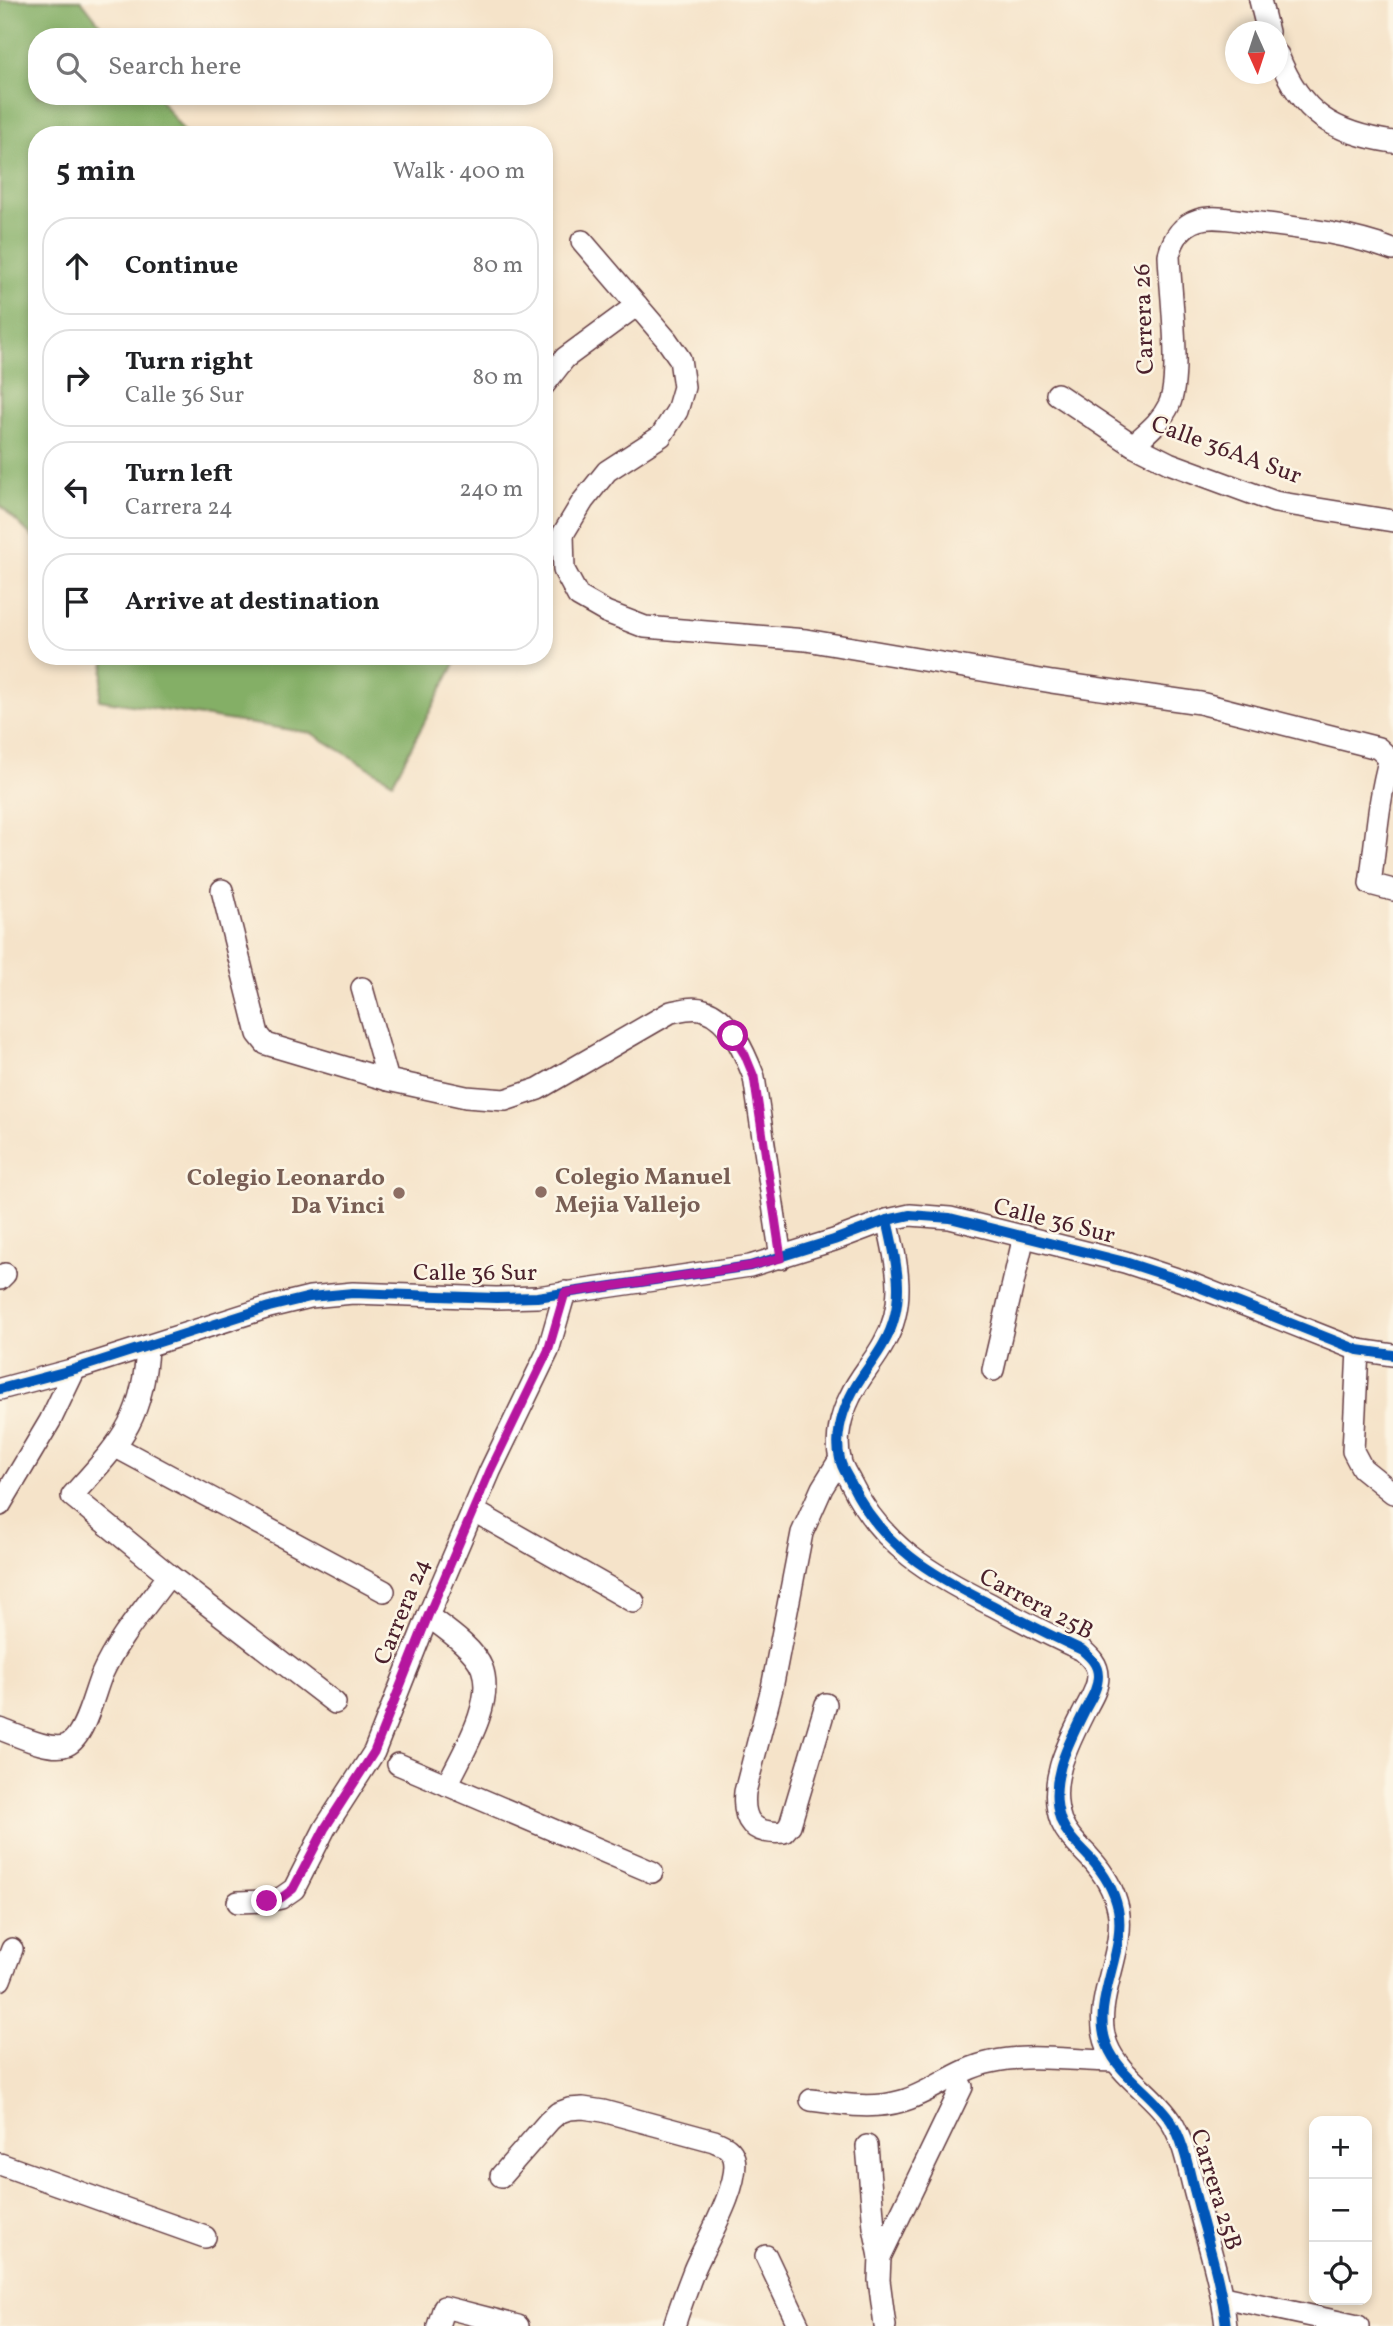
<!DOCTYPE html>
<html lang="en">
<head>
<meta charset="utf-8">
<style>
	body { margin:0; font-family:Vollkorn,serif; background:#f2f2f2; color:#202124 }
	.controls { position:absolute; right:21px; bottom:21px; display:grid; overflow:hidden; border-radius:14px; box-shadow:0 4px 10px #0003 }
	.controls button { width:63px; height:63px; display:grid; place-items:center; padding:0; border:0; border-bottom:2px solid #e0e0e0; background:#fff; color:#202124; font:35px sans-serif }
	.compass { position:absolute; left:1225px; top:21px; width:63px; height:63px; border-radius:50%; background:#fff; box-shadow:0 4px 10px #0003; rotate:177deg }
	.stop { position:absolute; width:21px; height:21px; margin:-16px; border:5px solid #b5179e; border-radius:50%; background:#fff }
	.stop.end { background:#b5179e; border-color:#fff; box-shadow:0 2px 7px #0008 }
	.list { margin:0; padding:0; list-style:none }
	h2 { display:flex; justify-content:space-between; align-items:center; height:91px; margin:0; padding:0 28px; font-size:30px }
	h2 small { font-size:23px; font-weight:400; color:#757577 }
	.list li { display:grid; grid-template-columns:46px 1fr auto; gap:21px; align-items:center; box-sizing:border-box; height:98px; margin:0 14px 14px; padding:0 14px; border:2px solid #e0e0e0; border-radius:28px }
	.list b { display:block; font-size:26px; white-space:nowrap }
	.list p { margin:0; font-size:23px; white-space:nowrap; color:#757577 }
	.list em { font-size:23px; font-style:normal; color:#757577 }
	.icon { flex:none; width:38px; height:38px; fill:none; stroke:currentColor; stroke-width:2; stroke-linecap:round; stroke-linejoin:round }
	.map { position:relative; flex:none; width:1393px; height:2326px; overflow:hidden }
	.search { position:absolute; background:#fff; box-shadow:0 4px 10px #0003; left:28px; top:28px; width:525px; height:77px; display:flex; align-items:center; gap:18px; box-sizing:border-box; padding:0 24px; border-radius:28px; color:#757577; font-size:26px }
	.panel { position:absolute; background:#fff; box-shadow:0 4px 10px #0003; left:28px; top:126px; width:525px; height:539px; border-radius:28px }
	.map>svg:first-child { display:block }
	.forest { fill:#84af66; stroke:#676748; stroke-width:2 }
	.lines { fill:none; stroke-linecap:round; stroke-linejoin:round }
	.minor-casing { stroke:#643c43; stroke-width:24 }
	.minor { stroke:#fff; stroke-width:21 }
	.cycleway-casing { stroke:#fcf5e5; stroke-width:15 }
	.cycleway { stroke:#0057b8; stroke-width:10 }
	.route { stroke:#b5179e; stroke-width:9 }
	.education-dot { fill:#8d6e63; stroke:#fcf5e5; stroke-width:2.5 }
	.labels { text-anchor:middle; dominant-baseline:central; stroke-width:5; stroke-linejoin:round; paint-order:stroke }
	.street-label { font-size:24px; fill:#4a1f2b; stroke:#fcf5e5 }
	.education-label { font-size:24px; font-weight:bold; fill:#785e54; stroke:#fcf5e5; text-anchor:start }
</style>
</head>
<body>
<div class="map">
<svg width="1393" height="2326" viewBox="0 0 1393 2326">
	<rect width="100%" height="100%" fill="#fcf5e5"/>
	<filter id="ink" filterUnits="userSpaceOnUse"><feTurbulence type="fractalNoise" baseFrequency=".0143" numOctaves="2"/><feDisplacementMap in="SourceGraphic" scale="14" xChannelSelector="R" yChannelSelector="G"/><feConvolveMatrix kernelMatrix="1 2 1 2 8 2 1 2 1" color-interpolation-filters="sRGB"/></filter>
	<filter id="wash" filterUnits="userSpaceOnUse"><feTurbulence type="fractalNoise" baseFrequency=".00686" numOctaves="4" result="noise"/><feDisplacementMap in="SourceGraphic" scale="28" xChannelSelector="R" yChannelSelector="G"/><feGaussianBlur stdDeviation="1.57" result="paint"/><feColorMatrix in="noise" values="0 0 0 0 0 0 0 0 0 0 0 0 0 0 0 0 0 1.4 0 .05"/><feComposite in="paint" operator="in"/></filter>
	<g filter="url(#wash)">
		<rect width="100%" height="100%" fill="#f5e3c9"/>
		<!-- forest -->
		<g class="forest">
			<path d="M0,0h81l29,37h-73v59h120l30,39h-150v406l-37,-36z"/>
			<path d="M106,656h353l-66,126 -82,-49 -212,-33z"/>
		</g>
	</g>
	<g filter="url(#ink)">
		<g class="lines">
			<!-- minor casing -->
			<g class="minor-casing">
				<g id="minor">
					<path d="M1260,0l8,32"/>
					<path d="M1278,55c23,59 55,78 115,87"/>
					<path d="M582,241l84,98 14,20 4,28 -7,24 -16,25 -54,35 -24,30 -20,33 1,36 14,26 28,16 39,15 161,13 246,42 148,21 178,45 15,14"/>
					<path d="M544,385l21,-27 72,-53"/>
					<path d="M1057,394l76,51 36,18 106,39 118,19"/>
					<path d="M1133,445c13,-12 28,-23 36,-40 13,-28 1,-115 0,-150 4,-16 13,-30 29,-35 15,-5 37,0 53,2 48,6 97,11 142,28"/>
					<path d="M1390,758c-12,42 -14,84 -20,126l23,6"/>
					<path d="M222,890l36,144 8,10 122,36"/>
					<path d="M362,988l26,92 78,17 39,3 33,-11 133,-77c10,-2 23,-6 33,-2 27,9 41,44 50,67l27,181"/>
					<path d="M887,1220c10,43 20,83 -3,123 -10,19 -25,34 -34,54 -9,18 -15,42 -10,62 1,8 7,16 11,24 30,63 81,92 141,122 30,16 59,31 90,45 8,7 16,14 16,26 0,12 -7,23 -13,34 -17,34 -38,72 -24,111 7,16 18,25 29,37 13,14 24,32 28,51 9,43 -28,94 -11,136 12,31 46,48 64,76 14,23 18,51 25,76 11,43 25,84 30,129"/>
					<path d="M0,1279l5,-5"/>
					<path d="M147,1346c-3,75 -28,97 -75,150l97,79 166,128"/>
					<path d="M1358,1350l-5,101 9,17 31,25"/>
					<path d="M993,1370l31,-134"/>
					<path d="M0,1389l75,-20 194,-62 41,-10 43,-4 143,5 41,-1 213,-31 84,-26 53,-20 23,-5 40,3 175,44 64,21 169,67 35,5"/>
					<path d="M116,1447l268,144"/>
					<path d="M0,1505l50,-84 25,-52"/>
					<path d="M474,1511l160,91"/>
					<path d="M428,1616c17,13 46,32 54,52 13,35 -20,86 -35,117"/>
					<path d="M826,1704l-36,121 -6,7c-31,3 -42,-11 -39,-40l27,-104 30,-155 20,-45 18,-29"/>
					<path d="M0,1729c17,6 50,23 67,16 18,-8 27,-53 35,-71 16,-36 44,-67 67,-99"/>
					<path d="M398,1764l254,108"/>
					<path d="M238,1902l29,-1 14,-3 13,-9 31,-61 49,-76 54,-136 62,-145 58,-120 17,-59"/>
					<path d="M0,1980l12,-31"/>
					<path d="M811,2100c30,4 61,10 91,1 31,-9 55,-32 89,-39 40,-9 83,-1 124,-1"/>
					<path d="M867,2146l7,81 6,30"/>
					<path d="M0,2164l205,73"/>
					<path d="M501,2176l48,-55 9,-8 11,-4 14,-1 20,3 111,30c8,4 17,6 20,17 7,26 -29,86 -40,112 -7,18 -14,37 -20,56"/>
					<path d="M766,2256l33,70"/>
					<path d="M1223,2297l135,29"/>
					<path d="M438,2326l6,-19 74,19"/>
					<path d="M885,2326l-6,-46 1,-23 82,-170"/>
				</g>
			</g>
			<!-- minor -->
			<use href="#minor" class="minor"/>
			<!-- cycleway casing -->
			<g class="cycleway-casing">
				<g id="cycleway">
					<path d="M887,1220c10,43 20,83 -3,123 -10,19 -25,34 -34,54 -9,18 -15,42 -10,62 1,8 7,16 11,24 30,63 81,92 141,122 30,16 59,31 90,45 8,7 16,14 16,26 0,12 -7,23 -13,34 -17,34 -38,72 -24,111 7,16 18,25 29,37 13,14 24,32 28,51 9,43 -28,94 -11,136 12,31 46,48 64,76 14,23 18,51 25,76 11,43 25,84 30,129"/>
					<path d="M0,1389l75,-20 194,-62 41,-10 43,-4 143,5 41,-1 213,-31 84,-26 53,-20 23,-5 40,3 175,44 64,21 169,67 35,5"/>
				</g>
			</g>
			<!-- cycleway -->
			<use href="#cycleway" class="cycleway"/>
		</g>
	</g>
	<g class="lines" filter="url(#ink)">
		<!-- route -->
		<path class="route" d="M267,1901l14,-3 12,-9 32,-61 49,-76 54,-136 62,-145 58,-120 17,-58 185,-27 31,-8 -27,-181 -9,-22 -12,-19"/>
	</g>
	<!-- markers -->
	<g class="education-dot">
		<circle cx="541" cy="1192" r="7"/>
		<circle cx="399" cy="1193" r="7"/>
	</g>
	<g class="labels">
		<!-- street labels -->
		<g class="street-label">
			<text transform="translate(1145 319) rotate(-92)">Carrera 26</text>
			<text transform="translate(1226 451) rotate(20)">Calle 36AA Sur</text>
			<text transform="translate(1054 1222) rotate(14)">Calle 36 Sur</text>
			<text x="475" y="1274">Calle 36 Sur</text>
			<text transform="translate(1036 1605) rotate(28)">Carrera 25B</text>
			<text transform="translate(403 1612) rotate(-68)">Carrera 24</text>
			<text transform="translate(1215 2190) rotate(73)">Carrera 25B</text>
		</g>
		<!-- education labels -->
		<g class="education-label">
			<text x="555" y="1178">Colegio Manuel<tspan x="555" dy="28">Mejia Vallejo</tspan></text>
			<text x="385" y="1179" text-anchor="end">Colegio Leonardo<tspan x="385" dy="28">Da Vinci</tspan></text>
		</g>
	</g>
</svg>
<div class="controls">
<button>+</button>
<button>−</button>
<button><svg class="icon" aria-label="locate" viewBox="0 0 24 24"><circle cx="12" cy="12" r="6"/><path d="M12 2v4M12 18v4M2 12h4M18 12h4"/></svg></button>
</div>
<svg class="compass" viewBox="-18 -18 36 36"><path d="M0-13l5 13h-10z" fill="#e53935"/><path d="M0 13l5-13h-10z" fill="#757577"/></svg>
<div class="stop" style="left:733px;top:1036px"></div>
<div class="stop end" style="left:267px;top:1901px"></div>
<div class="search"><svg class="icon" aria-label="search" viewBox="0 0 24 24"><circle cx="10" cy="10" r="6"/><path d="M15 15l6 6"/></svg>Search here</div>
<section class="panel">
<h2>5 min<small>Walk · 400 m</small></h2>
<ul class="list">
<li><svg class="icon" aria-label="ahead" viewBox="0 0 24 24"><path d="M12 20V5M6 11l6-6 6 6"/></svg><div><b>Continue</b></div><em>80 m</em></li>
<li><svg class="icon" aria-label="right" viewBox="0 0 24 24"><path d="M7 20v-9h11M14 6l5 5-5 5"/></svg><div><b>Turn right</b><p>Calle 36 Sur</p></div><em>80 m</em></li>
<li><svg class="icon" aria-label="left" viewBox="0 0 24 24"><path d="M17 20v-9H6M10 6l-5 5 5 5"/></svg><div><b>Turn left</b><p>Carrera 24</p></div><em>240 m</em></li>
<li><svg class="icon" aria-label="arrive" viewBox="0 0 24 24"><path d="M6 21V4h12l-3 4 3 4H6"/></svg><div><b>Arrive at destination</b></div></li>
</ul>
</section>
</div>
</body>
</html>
